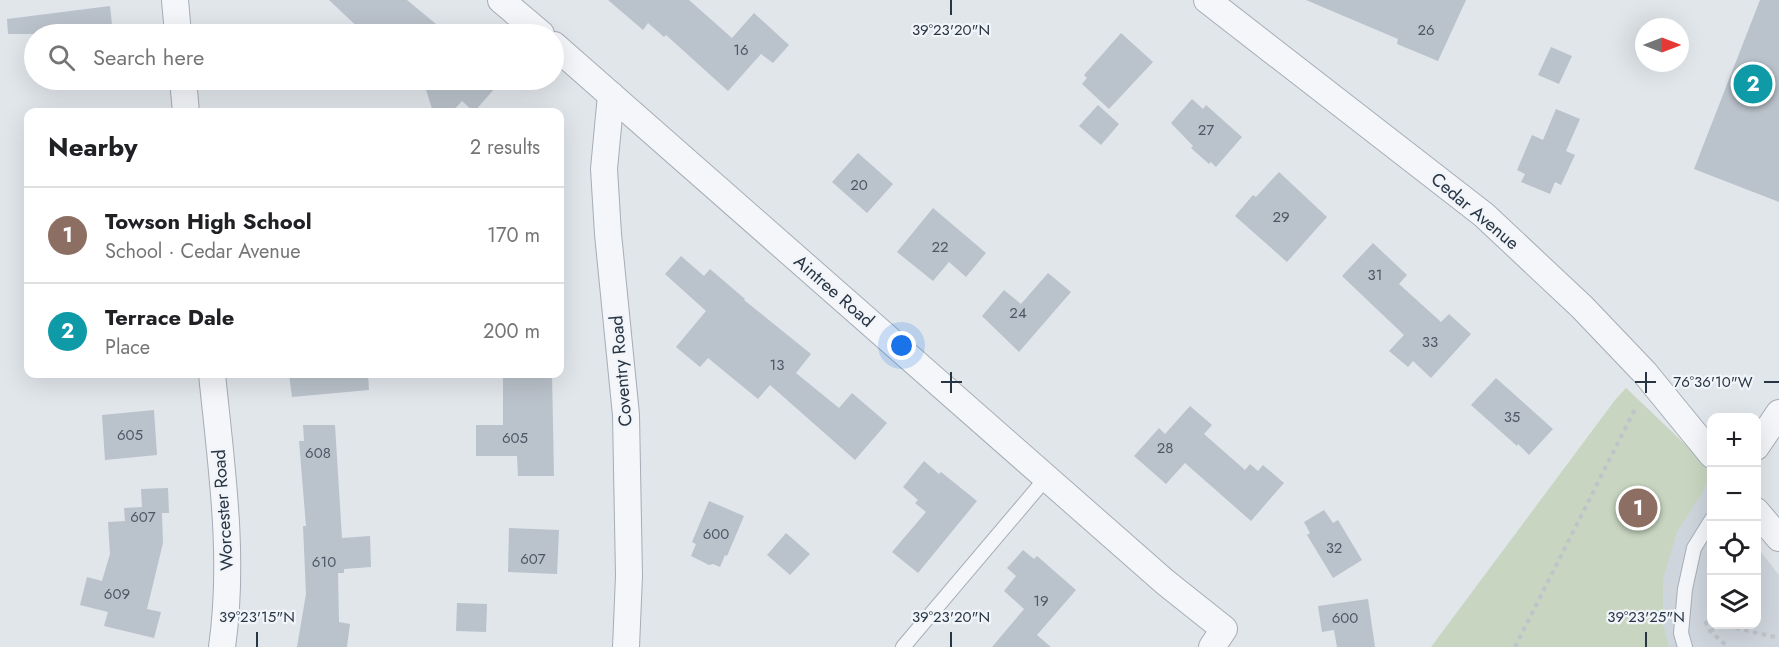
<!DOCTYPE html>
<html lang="en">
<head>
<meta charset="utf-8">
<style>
	body { margin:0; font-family:Jost,sans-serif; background:#f6f6f6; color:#202124 }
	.controls { position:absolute; right:18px; bottom:18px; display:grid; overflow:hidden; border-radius:12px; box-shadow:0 6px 24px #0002 }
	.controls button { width:54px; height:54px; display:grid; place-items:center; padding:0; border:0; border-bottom:2px solid #e0e0e0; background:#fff; color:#202124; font:30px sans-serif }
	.compass { position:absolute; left:1635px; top:18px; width:54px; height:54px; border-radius:50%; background:#fff; box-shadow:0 6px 24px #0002; rotate:90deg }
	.you { position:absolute; left:902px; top:346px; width:21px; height:21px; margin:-15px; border:4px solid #fff; border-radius:50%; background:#1a73e8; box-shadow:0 0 0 9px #1a73e833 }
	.badge { display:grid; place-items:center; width:39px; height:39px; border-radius:50%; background:#db3a63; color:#fff; font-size:20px; font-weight:700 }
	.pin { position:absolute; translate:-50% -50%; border:3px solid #fff; box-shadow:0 2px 6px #0006 }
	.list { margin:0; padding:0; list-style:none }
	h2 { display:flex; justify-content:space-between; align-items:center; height:78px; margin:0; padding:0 24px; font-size:26px }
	h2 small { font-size:20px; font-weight:400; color:#757577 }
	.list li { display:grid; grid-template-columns:39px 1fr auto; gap:18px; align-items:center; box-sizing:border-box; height:96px; padding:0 24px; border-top:2px solid #e0e0e0 }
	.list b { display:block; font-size:22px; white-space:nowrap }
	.list p { margin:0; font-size:20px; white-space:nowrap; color:#757577 }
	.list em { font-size:20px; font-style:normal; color:#757577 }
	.icon { flex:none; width:33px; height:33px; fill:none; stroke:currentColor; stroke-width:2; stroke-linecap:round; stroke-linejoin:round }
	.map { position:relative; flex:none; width:1779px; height:647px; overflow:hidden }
	.search { position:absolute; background:#fff; box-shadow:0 6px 24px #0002; left:24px; top:24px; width:540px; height:66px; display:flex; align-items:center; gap:15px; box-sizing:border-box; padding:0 21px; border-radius:33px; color:#757577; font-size:22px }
	.panel { position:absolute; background:#fff; box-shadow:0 6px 24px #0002; left:24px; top:108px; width:540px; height:270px; border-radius:12px }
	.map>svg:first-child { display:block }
	.built { fill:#cfd5dd }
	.green { fill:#c8d6c1 }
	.building { fill:#bac2cb }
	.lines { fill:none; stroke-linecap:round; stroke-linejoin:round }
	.service-casing { stroke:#a5adb6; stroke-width:16 }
	.minor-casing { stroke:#a5adb6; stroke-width:28 }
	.path { stroke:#bfc4ca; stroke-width:4; stroke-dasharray:4.5 4.5; stroke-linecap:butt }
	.service { stroke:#f4f6f9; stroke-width:14 }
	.minor { stroke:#f4f6f9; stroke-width:26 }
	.ticks { fill:none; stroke:#273544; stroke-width:2 }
	.labels { text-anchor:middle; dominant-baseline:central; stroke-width:4.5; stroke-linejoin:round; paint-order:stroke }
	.number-label { font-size:15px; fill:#4c5866 }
	.street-label { font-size:18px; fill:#273544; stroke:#f1f4f8 }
	.ticks-label { font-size:15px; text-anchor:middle; fill:#273544; stroke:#f1f4f8; stroke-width:4.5; stroke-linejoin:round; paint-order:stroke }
</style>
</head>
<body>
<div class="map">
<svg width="1779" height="647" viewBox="0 0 1779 647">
	<rect width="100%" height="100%" fill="#e1e6eb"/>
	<!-- built -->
	<path class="built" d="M1626,388l85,82 1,154h44l1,-77 22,28v72h-288z"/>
	<!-- green -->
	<path class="green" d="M1626,388l85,81 -7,21 -27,42 -14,47v44l6,24h-238l184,-247z"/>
	<!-- building -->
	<g class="building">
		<path d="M329,0h78l41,34h-83z"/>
		<path d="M608,0h81l43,38 22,-25 35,32 -16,18 -12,-9 -33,37 -62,-56 -2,2 -16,-14 -5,7z"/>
		<path d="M1306,0h160l-28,61 -41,-17 1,-5z"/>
		<path d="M1760,0h19v202l-85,-33z"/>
		<path d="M110,6l3,28h-105l-1,-15z"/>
		<path d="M1121,33l32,29 -44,47 -27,-25 5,-6 -3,-3z"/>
		<path d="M1551,47l21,9 -13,28 -21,-9z"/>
		<path d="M423,80h79l-28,32 -12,-11 -10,11h-19z"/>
		<path d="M1192,99l11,10 3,-4 36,32 -26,30 -5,-5 -2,2 -18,-16 2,-2 -22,-23z"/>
		<path d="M1098,105l21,19 -18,21 -22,-19z"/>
		<path d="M1556,109l24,10 -14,32 9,4 -14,30 -6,-3 -5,12 -29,-12 4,-8 -8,-4 15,-35 11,5z"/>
		<path d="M858,153l35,31 -26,29 -35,-31z"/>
		<path d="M1279,172l48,45 -40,45 -52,-46 18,-21 3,2z"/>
		<path d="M933,208l53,45 -20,24 -17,-15 -16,19 -36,-29z"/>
		<path d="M1373,243l34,32 -8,9 42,38 8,-8 22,20 -40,44 -18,-17 -5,6 -19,-16 15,-16 -62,-59z"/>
		<path d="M681,256l23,20 6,-7 35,30 -1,1 67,54 -15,19 43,35 13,-15 35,30 -32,37 -85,-75 -12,14 -50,-41 -8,9 -24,-20 30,-36 -41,-37z"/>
		<path d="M1048,273l23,19 -52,60 -37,-36 22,-26 17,14z"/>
		<path d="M289,374h79l1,16 -77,7z"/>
		<path d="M503,374h49l2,102h-36l-1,-20h-41v-31h27z"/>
		<path d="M1496,378l57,51 -24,26 -11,-11 -1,2 -46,-41z"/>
		<path d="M1190,406l22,19 -8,9 41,36 5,-6 8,7 5,-6 21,18 -33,38 -66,-58 -19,21 -32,-28 25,-28 6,6z"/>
		<path d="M154,410l3,45 -52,5 -3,-45z"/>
		<path d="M303,425h32l7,113 28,-2 1,31 -27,2v4h-6l1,49 11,2 -3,23h-50l9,-53 -3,-68h3l-7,-85h5z"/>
		<path d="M924,461l15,13 2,-2 36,29 -59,72 -26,-21 34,-40 -11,-9 3,-3 -15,-13z"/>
		<path d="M168,488l1,25h-7l1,30 -16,66 14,3 -7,26 -50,-12 4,-14 -28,-7 7,-28 15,4 8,-27 -2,-32 17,-1 -1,-13 18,-1 -1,-18z"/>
		<path d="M709,501l35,15 -17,40 -2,-1 -5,12 -7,-3 -4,1 -18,-9 5,-12 -4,-2z"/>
		<path d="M1324,510l9,13 5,-3 24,40 -29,18 -26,-43 3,-2 -6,-11z"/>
		<path d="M509,528l50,2 -2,44 -49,-2z"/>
		<path d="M786,533l24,21 -20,21 -23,-20z"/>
		<path d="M1023,550l11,9 3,-3 39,34 -39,45 14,12h-59l32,-38 -20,-18 12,-15 -9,-8z"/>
		<path d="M1368,599l7,48h-38l-3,-17 -12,2 -4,-26z"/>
		<path d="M457,603l30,1 -1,28 -30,-1z"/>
	</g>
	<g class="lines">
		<!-- service casing -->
		<g class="service-casing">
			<g id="service">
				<path d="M903,647l144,-170"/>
				<path d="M1685,647l-4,-14 4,-44 9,-41 18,-29"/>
			</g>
		</g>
		<!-- minor casing -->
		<g class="minor-casing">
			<g id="minor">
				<path d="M175,0l3,34"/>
				<path d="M501,0l40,34"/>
				<path d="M1207,0l277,215 98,92 63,66 67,82"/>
				<path d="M554,45l611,537 59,47 -12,18"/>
				<path d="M183,80l3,32"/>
				<path d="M611,95l-7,74 4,65 18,181 3,161 -3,71"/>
				<path d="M212,374c9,90 23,182 10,273"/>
				<path d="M1756,447l23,-34"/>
				<path d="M1756,511l23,27"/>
			</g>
		</g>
		<!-- path -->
		<g class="path">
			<path d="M1705,621l5,10 18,16"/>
			<path d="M1710,631l14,-6 55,13"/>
			<path d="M1515,647l121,-240"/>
		</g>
		<!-- service -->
		<use href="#service" class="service"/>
		<!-- minor -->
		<use href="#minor" class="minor"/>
	</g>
	<!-- ticks -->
	<path class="ticks" d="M951,0v15M951,372v21M1646,372v21M941,382h21M1635,382h21M1764,382h15M257,632v15M951,632v15M1646,632v15"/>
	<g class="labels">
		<!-- number labels -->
		<g class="number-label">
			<text x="1426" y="30">26</text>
			<text x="741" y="50">16</text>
			<text x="1206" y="130">27</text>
			<text x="859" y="185">20</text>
			<text x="1281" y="217">29</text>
			<text x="940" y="247">22</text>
			<text x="1375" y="275">31</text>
			<text x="1018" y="313">24</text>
			<text x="1430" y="342">33</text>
			<text x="777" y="365">13</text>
			<text x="1512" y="417">35</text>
			<text x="130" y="435">605</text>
			<text x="515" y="438">605</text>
			<text x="1165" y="448">28</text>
			<text x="318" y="453">608</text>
			<text x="143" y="517">607</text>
			<text x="716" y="534">600</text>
			<text x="1334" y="548">32</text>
			<text x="533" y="559">607</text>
			<text x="324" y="562">610</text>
			<text x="117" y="594">609</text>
			<text x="1041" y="601">19</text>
			<text x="1345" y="618">600</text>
		</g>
		<!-- street labels -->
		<g class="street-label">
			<text transform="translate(1475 211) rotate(40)">Cedar Avenue</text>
			<text transform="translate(834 291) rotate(41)">Aintree Road</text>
			<text transform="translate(621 371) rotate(-95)">Coventry Road</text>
			<text transform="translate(223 510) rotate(-94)">Worcester Road</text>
		</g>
	</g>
	<g class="ticks-label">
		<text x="951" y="35">39°23'20"N</text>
		<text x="1713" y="387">76°36'10"W</text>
		<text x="257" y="622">39°23'15"N</text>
		<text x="951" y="622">39°23'20"N</text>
		<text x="1646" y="622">39°23'25"N</text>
	</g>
</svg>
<div class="controls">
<button>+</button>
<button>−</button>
<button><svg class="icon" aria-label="locate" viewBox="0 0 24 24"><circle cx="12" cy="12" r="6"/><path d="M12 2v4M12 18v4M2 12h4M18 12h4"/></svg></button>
<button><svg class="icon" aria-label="layers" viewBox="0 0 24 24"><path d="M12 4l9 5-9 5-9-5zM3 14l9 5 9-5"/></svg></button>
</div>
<svg class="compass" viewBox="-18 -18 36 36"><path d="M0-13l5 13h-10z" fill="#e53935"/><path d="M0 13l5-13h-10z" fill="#757577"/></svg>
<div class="you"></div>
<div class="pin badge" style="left:1638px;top:508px;background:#8d6e63">1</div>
<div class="pin badge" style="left:1753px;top:84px;background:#0f9aa8">2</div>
<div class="search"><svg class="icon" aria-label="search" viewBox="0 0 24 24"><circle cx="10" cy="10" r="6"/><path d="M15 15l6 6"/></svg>Search here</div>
<section class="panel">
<h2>Nearby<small>2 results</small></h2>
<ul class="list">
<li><span class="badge" style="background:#8d6e63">1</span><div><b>Towson High School</b><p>School · Cedar Avenue</p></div><em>170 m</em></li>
<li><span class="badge" style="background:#0f9aa8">2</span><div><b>Terrace Dale</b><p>Place</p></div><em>200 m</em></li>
</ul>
</section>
</div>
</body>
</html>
